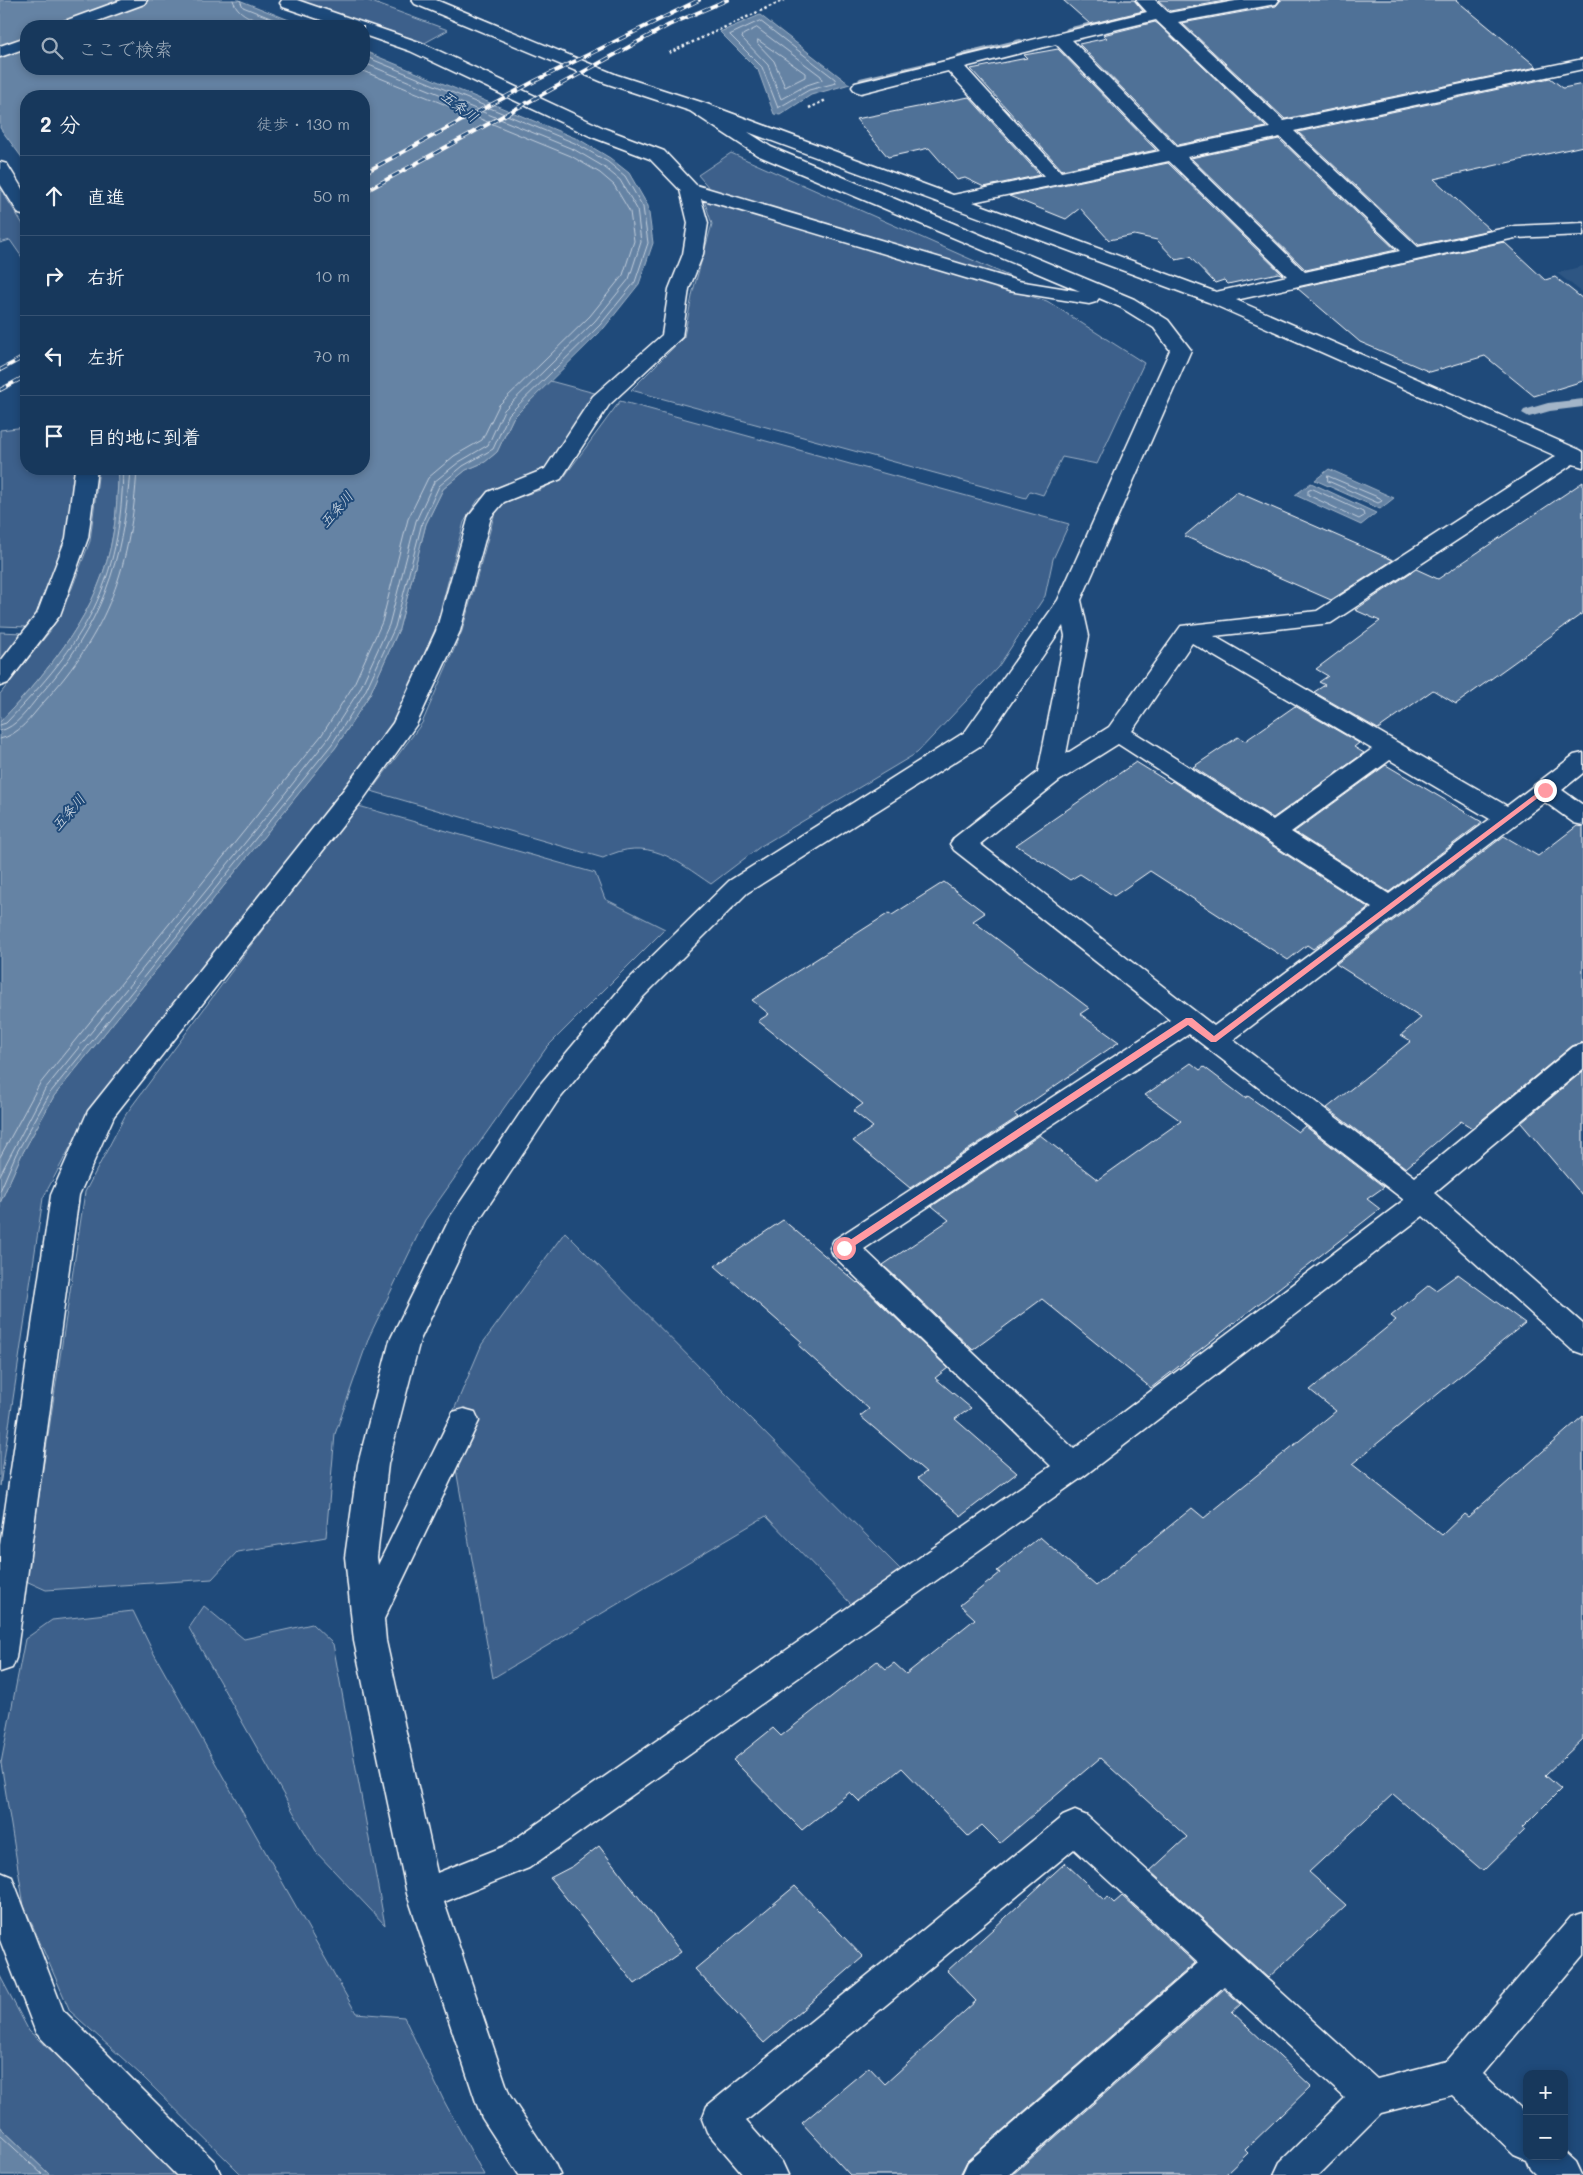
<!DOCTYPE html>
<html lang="ja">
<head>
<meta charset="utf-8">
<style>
	body { margin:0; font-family:Mali,"Klee One",sans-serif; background:#244365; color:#f1f3f6 }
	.controls { position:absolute; right:15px; bottom:15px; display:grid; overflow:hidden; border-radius:10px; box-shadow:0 2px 8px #0003 }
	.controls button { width:45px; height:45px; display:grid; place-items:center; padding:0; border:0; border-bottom:1px solid #365272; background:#17385c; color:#f1f3f6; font:25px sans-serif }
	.stop { position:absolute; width:15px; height:15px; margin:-11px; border:4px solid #ff9aa2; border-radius:50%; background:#fff }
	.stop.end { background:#ff9aa2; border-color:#fff; box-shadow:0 1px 5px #0008 }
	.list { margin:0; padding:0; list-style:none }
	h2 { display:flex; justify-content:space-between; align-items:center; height:65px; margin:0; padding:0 20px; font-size:21px }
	h2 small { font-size:16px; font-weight:400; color:#9eacbb }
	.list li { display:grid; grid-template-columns:32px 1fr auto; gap:15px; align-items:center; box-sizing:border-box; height:80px; padding:0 20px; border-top:1px solid #365272 }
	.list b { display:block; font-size:19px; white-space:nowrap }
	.list em { font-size:16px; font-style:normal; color:#9eacbb }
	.icon { flex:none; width:28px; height:28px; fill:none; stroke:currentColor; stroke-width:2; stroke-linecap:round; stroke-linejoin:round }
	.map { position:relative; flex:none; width:1583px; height:2175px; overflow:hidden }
	.search { position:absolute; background:#17385c; box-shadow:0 2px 8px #0003; left:20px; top:20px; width:350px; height:55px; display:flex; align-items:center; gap:12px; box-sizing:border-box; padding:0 18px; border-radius:20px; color:#9eacbb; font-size:19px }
	.panel { position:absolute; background:#17385c; box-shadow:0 2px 8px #0003; left:20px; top:90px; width:350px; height:385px; border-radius:20px }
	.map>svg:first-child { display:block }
	.built { fill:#2e5683 }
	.green { fill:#3c618b; stroke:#9eb0c5 }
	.water { fill:#6583a4; stroke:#a3b5c8 }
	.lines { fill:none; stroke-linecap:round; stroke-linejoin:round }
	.shore { stroke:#c1cddb; stroke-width:1 }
	.stream { fill:#a3b5c8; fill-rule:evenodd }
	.building { fill:#507197; stroke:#fff }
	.minor-casing { stroke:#fff; stroke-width:3 }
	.major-casing { stroke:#fff; stroke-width:3 }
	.path { stroke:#fff; stroke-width:2.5; stroke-dasharray:2.5 2.5; stroke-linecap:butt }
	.minor { fill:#1f4a7a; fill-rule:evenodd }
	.major { fill:#1f4a7a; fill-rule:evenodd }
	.rail-casing { stroke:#fff; stroke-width:4 }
	.rail { stroke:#1f4a7a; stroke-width:2.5; stroke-dasharray:8; stroke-linecap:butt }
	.route { fill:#ff9aa2 }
	.labels { text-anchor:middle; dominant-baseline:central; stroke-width:4; stroke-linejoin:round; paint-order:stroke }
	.far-water-label { font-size:14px; font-style:italic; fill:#d8e0e8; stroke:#1f4a7a }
</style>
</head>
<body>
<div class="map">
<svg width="1583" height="2175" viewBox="0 0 1583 2175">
	<rect width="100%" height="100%" fill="#1f4a7a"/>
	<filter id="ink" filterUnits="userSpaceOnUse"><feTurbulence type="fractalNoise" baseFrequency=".02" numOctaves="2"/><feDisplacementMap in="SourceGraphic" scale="10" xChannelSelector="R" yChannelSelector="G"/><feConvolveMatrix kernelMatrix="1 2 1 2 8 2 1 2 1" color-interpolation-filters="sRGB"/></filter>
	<g filter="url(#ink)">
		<!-- built -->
		<path class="built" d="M1583,266v27l-26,-20z"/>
		<!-- green -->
		<g class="green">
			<path d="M294,0h72l82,30 -27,15 -83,-27z"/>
			<path d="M731,153l300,133 -321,-97 -12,-14z"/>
			<path d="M0,188l26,41v34l-16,-23 -10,3z"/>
			<path d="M704,200l343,101 97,62 -47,101 -35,-7 -19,38 -13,-4 -4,7 -395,-108 53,-53 9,-46 19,-67z"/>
			<path d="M550,381l52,14 -56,74 -55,23 -13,8 -14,22 -28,105 -37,87 -35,48 -276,352 -45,84 -43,288v-283l21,-47 33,-60 282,-349 34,-53 29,-65 27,-105 17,-35 23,-19 19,-8 12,-10 16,-34z"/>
			<path d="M620,401l449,123 -16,35 -8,37 -47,71 -81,86 -156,93 -50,38c-36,-24 -63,-49 -108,-26l-232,-67 51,-68 40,-92 32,-115 9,-14 37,-12 24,-13z"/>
			<path d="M26,427v42h48l-8,72 -27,73 -12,13 -27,-1v-196z"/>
			<path d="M99,469h20c-2,21 -2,44 -6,65 -12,75 -62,134 -113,188v-28l51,-64 21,-42 18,-47z"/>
			<path d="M0,632l23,1 -23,31z"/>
			<path d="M355,805l240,68 10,26 60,30 -118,118 -122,173 -56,117 -34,97 -9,103 -89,15 -25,27 -166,11 -20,-9 59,-389 41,-78z"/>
			<path d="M565,1232l337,339 -50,34 -86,-89 -273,162 -45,-254 34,-80z"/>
			<path d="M204,1606l40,33 68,-15 21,20 52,281 -69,-73 -127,-224z"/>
			<path d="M133,1611l20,41 203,361 48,4 40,84 40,74h-242l-102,-101 -70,-63 -46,-105 -23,-143 24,-124 27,-19z"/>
			<path d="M0,1976l29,55 67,59 83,85h-129l-47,-45 -3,-4z"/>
		</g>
		<!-- water -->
		<g class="water">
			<path d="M0,0h239l65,26h-278v43h338v-18l216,89 30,18 19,15 19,33 5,37 -14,41 -35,44 -91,90 -16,34 -12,10 -19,8 -23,19 -17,35 -27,105 -29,65 -34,53 -45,56 -237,293 -33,60 -21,47v-481c51,-54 101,-113 113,-188 4,-21 4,-44 6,-65h245v-373h-338v67l-26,-35z"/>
			<path d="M760,15l88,68 2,1 -39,11 -31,20 -6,-1 -16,-44 -38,-38z"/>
			<path d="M1329,469l65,29 -14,11 -65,-29z"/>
			<path d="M1311,483l65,30 -15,12 -66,-30z"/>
			<path d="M0,2126l3,4 47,45h-50z"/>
		</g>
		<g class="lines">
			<!-- shore -->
			<g class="shore">
				<path d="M233,0c5,17 26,21 41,26"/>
				<path d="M240,0l3,7 47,19"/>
				<path d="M760,21l75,58 1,4 -27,7 -31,18 -16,-41 -32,-32z"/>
				<path d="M757,28l64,48 1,4 -15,5 -26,14 -13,-34 -26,-27 1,-3z"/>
				<path d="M758,40l47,33v4l-20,10 -11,-26 -16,-17z"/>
				<path d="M1328,476l52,22 2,3 -4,2 -50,-22z"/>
				<path d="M1313,489l50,23 1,4 -5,3 -51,-24v-4z"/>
				<path d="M0,725l6,-2c79,-82 115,-137 117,-254"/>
				<path d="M0,731c17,-4 28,-22 39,-35 62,-69 85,-135 91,-227"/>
				<path d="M0,739c19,-4 31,-22 43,-36 66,-73 88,-136 94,-234"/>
				<path d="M0,1157l39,-72 282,-349 32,-50 29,-64 26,-103 20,-41 26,-22 28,-16 17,-35 91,-89 33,-41 11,-34 -4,-29 -16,-27 -14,-12 -29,-17 -213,-87"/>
				<path d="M0,1175l45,-86 238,-293 44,-56 33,-51 29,-64 27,-104 18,-39 25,-20 29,-17 16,-35 91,-89 34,-42 12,-37 -4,-33 -17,-29 -16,-13 -29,-17 -211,-87"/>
				<path d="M0,1191l16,-37 34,-61 282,-349 33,-52 30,-65 27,-104 17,-37 24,-20 30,-17 16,-35 91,-89 35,-43 13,-39 -5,-36 -18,-31 -17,-14 -31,-18 -213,-88"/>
				<path d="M0,2135l43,40"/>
			</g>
			<!-- stream -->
			<g class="stream">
				<path d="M1126,0h13l12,12 -2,2 -78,19 -6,-3 2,-2 70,-17z"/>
				<path d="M1020,39l4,1v4l-62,15 -6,-3 2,-2z"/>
				<path d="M933,61l6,3 -2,2 -73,17 -6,-3 2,-2z"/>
				<path d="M1583,399v8l-33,4 -21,6 -7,-4 2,-3 24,-7z"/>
			</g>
		</g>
		<!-- building -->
		<g class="building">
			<path d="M1063,0h71l9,11 -53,13z"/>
			<path d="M1158,0h72l-60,11z"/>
			<path d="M1281,0h175l81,67 -252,52 -103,-96 94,-17z"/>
			<path d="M1155,22l3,2 108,103 -88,18 -99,-101 28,-6 -4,-3z"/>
			<path d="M1058,49l98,101 -94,20 -91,-101 56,-11 -3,-3z"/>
			<path d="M1550,78l13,10 20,-4v62l-149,33 56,51 -71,15 -121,-113z"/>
			<path d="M969,97l71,78 -56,12 -19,-9 -8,2 -28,-32 -41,9 -32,-38z"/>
			<path d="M1279,139l117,111 -90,20 -115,-112z"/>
			<path d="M1168,163l115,112 -5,-2 -50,11 -4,-4 -9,3 -25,-26 -14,3 -19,-20 -23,-5 -25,5 -29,-32 -14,11 -57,-23z"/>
			<path d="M1504,242l41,38 10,-3 28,22v82l-49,15 -49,-40 -55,16 -70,-30 -63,-54z"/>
			<path d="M1583,482v131l-127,91 -23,-14 -55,39 -64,-37 11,-7 -6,-3 9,-6 -12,-7 64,-48 -25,-11 61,-41 22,10z"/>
			<path d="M1237,492l156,68 -62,40 -147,-64z"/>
			<path d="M1295,706l64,37 -5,4 10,6 -91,65 -80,-51 45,-30 7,4z"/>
			<path d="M1136,762l34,21 2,-2 197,127 -56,41 -6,-4 -19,15 -138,-89 -36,25 -34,-22 -10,6 -54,-35z"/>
			<path d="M1386,765l96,57 -93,70 -95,-60z"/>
			<path d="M1577,826l6,1v215l-11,4 -100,82 -11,-7 -55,47 -79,-60 84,-67 -10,-6 20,-17 -85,-54 168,-128 34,20z"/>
			<path d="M944,882l41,31 -12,8 116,87 -9,6 39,28 -105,72 4,3 -108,71 -57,-47 20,-14 -20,-16 10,-7 -105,-83 11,-7 -17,-14 137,-87 3,2z"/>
			<path d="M1191,1063l9,7 4,-3 41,31 3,-2 50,36 7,-6 79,61 -17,12 13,10 -229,179 -109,-89 -69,51 -90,-85 66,-45 -17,-14 108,-71 58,45 83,-59 -36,-26z"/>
			<path d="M1583,1071v125l-62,-73z"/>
			<path d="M783,1220l74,63 1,-1 90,86 -13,10 36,30 -16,11 62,54 -56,43 -43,-38 8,-6 -66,-56 9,-7 -71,-64 4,-3 -87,-76z"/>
			<path d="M1458,1274l67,49 -173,141 90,71 22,-21 4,3 115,-101v323l-38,36 16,14 -39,39 3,2 -42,41 -90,-77 -84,78 37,33 -78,73 -118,-107 37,-34 -87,-79 -100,85 -18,-18 -14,11 -66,-68 -42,34 -10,-10 -48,38 -69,-70 40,-32 8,8 96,-75 9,8 8,-6 12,11 69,-55 -15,-14 40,-32 -3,-2 43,-34 56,49 96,-78 12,10 132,-107 -26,-21 86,-70 -5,-4 38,-31 7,5z"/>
			<path d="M599,1846l82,106 -46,32 -85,-106 23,-12z"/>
			<path d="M1065,1863l39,37 4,-3 6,6 8,-7 73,67 -228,198 -7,14h-110l-48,-52 67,-56 16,17 91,-83 -29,-30z"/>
			<path d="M795,1886l68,71 -99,86 -69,-74z"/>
			<path d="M1224,1989l17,15 -9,8 79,74 -66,64 3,3 -23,22h-213z"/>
		</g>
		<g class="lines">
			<!-- minor casing -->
			<g class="minor-casing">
				<g id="minor">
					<path d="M282,0h15l125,43 184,86 58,22 32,34 322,96 62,10 -323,-136 -67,-44 -85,-28 -190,-79 -3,-4h24l181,75 87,28 249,92 91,-19 -96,-105 -87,22 -6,-2 -3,-4 3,-4 292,-71 -11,-12h19l14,13 72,-13h38l-3,4 -6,1 -92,17 106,99 299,-62v10l-289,62 124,116 97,-21 68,-3v12l-68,3 -279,62 344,150 3,2v15l-10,-3 -242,159 -117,13 293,170 67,-51 9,-2v20l-21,17 21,15v20l-9,-2 -29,-21 -312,238 182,137 158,-130 10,-3v25l-149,124 149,131v30l-11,-4 -149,-134 -339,260 -555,392 -85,34 66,194 44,66 6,13h-41l-37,-57 -5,-13 -70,-211 -53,-253 -9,-84 13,-93 32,-124 61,-124 86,-128 88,-105 104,-102 236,-149 93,-132 112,-250 -16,-22 -34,-21 -21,-9 -3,4 -7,2 -80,-13 -308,-92 7,24 -5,31 -14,35 -7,48 -73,68 -48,74 -57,23 -13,15 -31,114 -44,94 -54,76 -248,315 -35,79 -63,463 -4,10 -12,4v-127l51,-350 37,-84 256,-322 49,-66 43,-92 33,-115 19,-24 57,-23 48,-73 69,-61 7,-46 14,-35 5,-31 -8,-33 -30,-31 -58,-22 -182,-86 -46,-16v-9h-25l-56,-19 -3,-4zM1156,20l3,3 111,105 -93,19 -105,-107zM1056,44l104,107 -99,21 -96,-105zM748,132l460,170 348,154 -239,155 -136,15 -72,101 -43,27 23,-118 -8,-36 110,-250 -23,-30 -34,-21 -363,-152zM1280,137l120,114 -95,21 -118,-115zM1169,161l118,115 -71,16 -243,-90zM1063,626l2,10 -27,136 -84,66 -4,6 4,6 216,170 -336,220 -4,8 4,8 217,210 -546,380 -68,27 -51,-232 -2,-22 95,-198 -4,-9 -11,-3 -11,3 -75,153 -1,-8 11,-93 32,-124 53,-111 84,-127 86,-105 104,-104 236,-149zM1192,643l180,106 -99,71 -141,-89zM1118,744l254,164 -158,118 -234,-182 79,-63zM1390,760l100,59 -101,75 -98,-62zM1189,1034l215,166 -330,249 -210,-200z"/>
					<path d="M0,162l7,2 19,31v21l-7,-2 -19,-30z"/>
					<path d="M75,469h22l-9,69 -28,77 -52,68 -8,3v-24l37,-48 29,-76z"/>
					<path d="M1075,1811l12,5 290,263 70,-18 124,-144 12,-4v42l-100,119 44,42v40h37v-5l12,11 6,13h-46l-6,-6 -4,-10 -12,-5 -62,-59 -71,18 -62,62h-45l6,-13 65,-64 -121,-112 -215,189h-47l6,-13 230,-199 -124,-114 -328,272 36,41 6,13h-44l-37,-43 -5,-13 5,-13 356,-290z"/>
					<path d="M0,1872l12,5 51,133 152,152 6,13h-45l-140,-142 -36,-93z"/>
				</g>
			</g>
			<!-- major casing -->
			<g class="major-casing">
				<g id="major">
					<path d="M122,0h25l-3,4 -60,22h-25l3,-4z"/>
					<path d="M26,37v11l-26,9v-11z"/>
				</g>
			</g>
			<!-- path -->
			<g class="path">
				<path d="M669,53l115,-53"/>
				<path d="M809,108l17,-8"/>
			</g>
			<!-- minor -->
			<use href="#minor" class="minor"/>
			<!-- major -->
			<use href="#major" class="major"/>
			<!-- rail casing -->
			<g class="rail-casing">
				<g id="rail">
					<path d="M364,173l171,-92 164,-81"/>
					<path d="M364,192l305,-167 58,-25"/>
					<path d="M0,370l26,-14"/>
					<path d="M0,390l26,-14"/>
				</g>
			</g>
			<!-- rail -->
			<use href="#rail" class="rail"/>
		</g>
	</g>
	<!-- route -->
	<path class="route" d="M1545,787l3,3 -1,1 -331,251h-5l-23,-17 -340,225h-7v-4l345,-228h6l22,18z"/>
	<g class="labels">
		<!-- far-water labels -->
		<g class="far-water-label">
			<text transform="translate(460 106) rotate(37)">五条川</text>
			<text transform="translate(336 509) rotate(-49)">五条川</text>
			<text transform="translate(68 812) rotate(-49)">五条川</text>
		</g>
	</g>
</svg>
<div class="controls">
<button>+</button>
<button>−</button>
</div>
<div class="stop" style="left:844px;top:1248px"></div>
<div class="stop end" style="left:1545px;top:790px"></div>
<div class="search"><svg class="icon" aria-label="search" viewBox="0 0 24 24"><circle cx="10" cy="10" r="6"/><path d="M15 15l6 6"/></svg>ここで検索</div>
<section class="panel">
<h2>2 分<small>徒歩 · 130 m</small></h2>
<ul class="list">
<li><svg class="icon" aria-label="ahead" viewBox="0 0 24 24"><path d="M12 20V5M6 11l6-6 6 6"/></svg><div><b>直進</b></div><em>50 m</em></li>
<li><svg class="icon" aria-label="right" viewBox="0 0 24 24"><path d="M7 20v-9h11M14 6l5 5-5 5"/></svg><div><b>右折</b></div><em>10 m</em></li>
<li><svg class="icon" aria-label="left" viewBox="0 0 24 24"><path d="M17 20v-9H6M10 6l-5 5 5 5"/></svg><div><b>左折</b></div><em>70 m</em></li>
<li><svg class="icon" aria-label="arrive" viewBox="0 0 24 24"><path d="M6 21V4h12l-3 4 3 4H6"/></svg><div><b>目的地に到着</b></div></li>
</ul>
</section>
</div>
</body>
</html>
